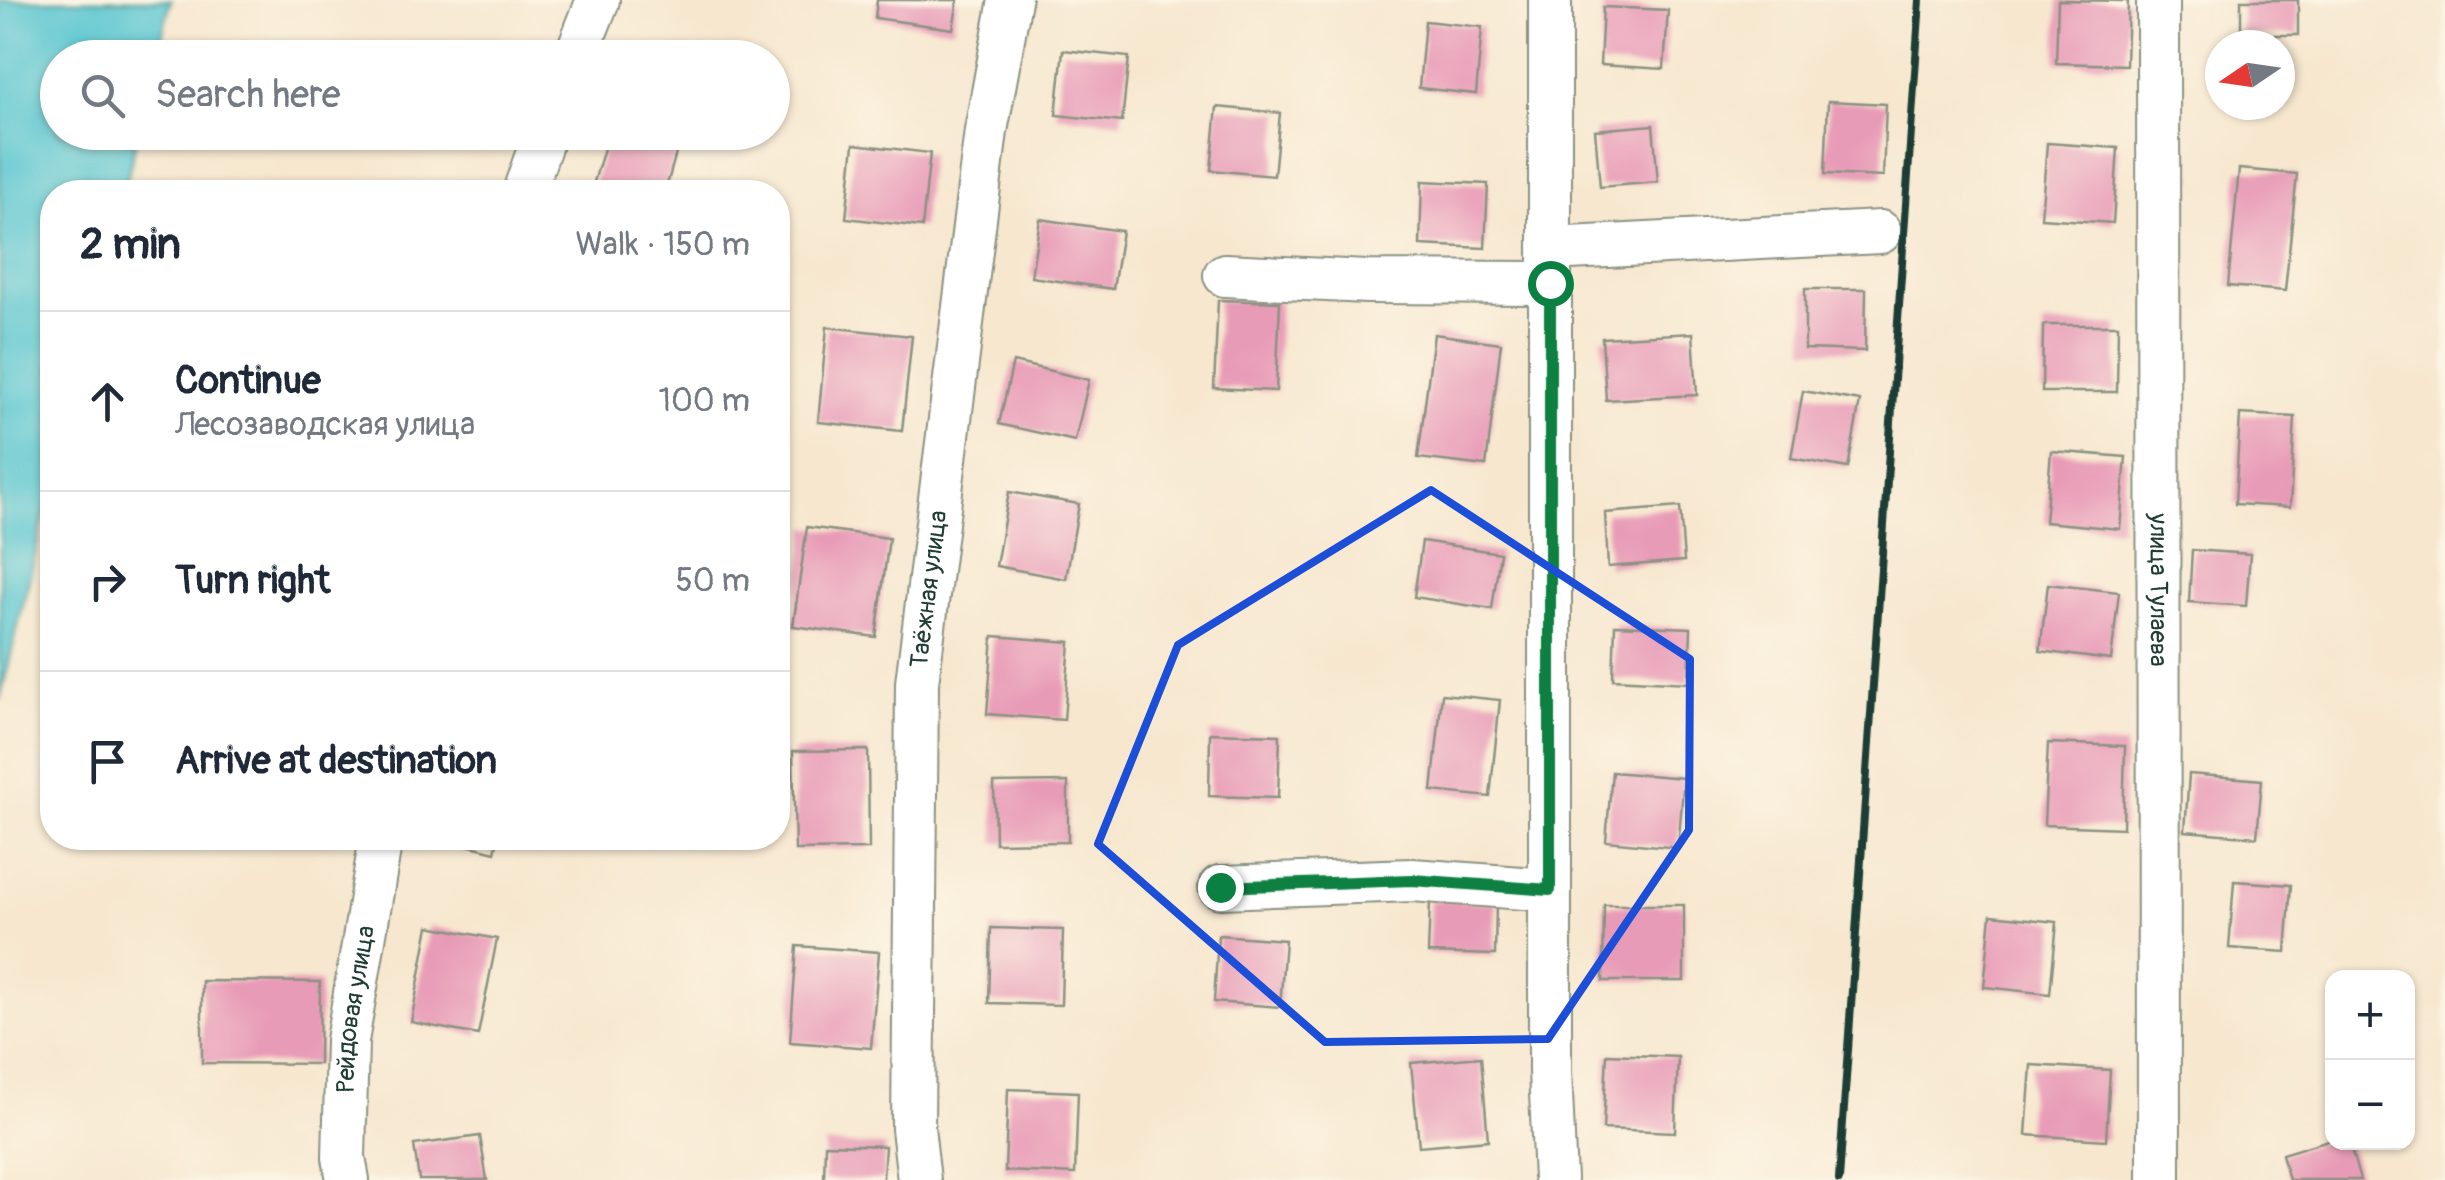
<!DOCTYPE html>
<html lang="en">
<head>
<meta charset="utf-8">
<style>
	body { margin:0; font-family:Pangolin,sans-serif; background:#f2f2f3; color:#1f2937 }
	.controls { position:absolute; right:30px; bottom:30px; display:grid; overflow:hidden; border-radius:20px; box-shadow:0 2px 8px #0004 }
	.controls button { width:90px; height:90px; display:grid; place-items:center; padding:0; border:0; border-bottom:2px solid #e0e1e3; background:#fff; color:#1f2937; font:50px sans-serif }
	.compass { position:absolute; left:2205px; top:30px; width:90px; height:90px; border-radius:50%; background:#fff; box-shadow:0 2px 8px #0004; rotate:257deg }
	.stop { position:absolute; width:30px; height:30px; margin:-22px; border:8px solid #0b8043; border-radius:50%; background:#fff }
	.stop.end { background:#0b8043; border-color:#fff; box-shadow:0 2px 10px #0008 }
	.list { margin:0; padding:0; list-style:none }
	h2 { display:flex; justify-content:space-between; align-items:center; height:130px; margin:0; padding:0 40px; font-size:42px }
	h2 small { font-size:32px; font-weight:400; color:#747a83 }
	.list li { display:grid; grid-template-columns:65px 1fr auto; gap:30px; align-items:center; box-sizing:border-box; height:180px; padding:0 40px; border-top:2px solid #e0e1e3 }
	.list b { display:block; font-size:38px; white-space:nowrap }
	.list p { margin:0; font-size:32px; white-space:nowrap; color:#747a83 }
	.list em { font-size:32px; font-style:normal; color:#747a83 }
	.icon { flex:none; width:55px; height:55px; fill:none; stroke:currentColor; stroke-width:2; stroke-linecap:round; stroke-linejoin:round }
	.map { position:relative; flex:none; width:2445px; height:1180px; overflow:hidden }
	.search { position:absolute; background:#fff; box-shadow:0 2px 8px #0004; left:40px; top:40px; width:750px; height:110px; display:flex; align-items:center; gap:25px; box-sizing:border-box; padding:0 35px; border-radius:55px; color:#747a83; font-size:38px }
	.panel { position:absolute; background:#fff; box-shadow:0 2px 8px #0004; left:40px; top:180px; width:750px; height:670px; border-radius:40px }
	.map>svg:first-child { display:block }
	.water { fill:#59c6d1; stroke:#3c8282; stroke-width:2.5 }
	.building { fill:#e89bb7 }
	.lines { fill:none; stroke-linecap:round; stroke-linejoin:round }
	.street-casing { stroke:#8b9282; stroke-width:46 }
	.street { stroke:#fff; stroke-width:42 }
	.rail { stroke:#1f3d34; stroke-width:8 }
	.route { stroke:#0b8043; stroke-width:12 }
	.marked { fill:none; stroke:#1d4ed8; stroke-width:8; stroke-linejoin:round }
	.labels { text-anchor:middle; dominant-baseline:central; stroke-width:8; stroke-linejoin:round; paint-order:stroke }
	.street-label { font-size:25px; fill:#1f3d34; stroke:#fcf5e5 }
</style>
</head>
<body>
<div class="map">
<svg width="2445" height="1180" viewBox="0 0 2445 1180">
	<rect width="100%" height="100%" fill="#fcf5e5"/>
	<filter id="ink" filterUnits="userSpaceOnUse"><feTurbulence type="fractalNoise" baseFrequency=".01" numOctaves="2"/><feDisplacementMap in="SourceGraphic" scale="20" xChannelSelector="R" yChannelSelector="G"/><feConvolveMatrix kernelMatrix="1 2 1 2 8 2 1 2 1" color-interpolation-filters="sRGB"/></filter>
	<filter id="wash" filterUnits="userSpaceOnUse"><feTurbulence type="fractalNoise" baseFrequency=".0048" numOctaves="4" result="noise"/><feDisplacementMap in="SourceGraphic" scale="40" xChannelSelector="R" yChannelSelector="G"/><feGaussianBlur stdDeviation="2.25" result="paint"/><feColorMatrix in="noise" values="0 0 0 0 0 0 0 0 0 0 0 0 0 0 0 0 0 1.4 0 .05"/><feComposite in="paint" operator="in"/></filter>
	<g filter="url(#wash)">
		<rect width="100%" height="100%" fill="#f7e7cf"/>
		<!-- water -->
		<path class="water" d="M0,0h171l-14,57 -99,1v74l80,1 -14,59h-72v293l-52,215z"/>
		<g id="blocks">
			<!-- building -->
			<g class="building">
				<path d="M877,0h81l-5,29 -78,-11z"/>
				<path d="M2058,0l70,1 -2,64 -70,-2z"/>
				<rect x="2241" y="0" width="57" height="35"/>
				<path d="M1603,7l65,3 -4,59 -64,-4z"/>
				<path d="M1425,21l57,6 -6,67 -57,-6z"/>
				<path d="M1063,50l66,7 -7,65 -66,-7z"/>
				<path d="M1828,101l58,3 -3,73 -58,-3z"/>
				<path d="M1217,107l63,6 -6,63 -63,-6z"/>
				<path d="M1653,125l5,57 -58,5 -5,-57z"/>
				<path d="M609,132h73l-17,60h-74z"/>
				<path d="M2047,143l71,5 -5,75 -72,-5z"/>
				<path d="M854,144l76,9 -8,74 -76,-9z"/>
				<path d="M2239,169l58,5 -12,117 -57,-5z"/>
				<path d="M1422,181l66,3 -3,64 -65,-3z"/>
				<path d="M1040,219l82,12 -9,58 -82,-12z"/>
				<path d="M1805,289h61l-1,62 -60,-2z"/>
				<path d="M1218,300l62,2 -4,89 -62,-3z"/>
				<path d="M2043,325h75l-1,67h-75z"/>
				<path d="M827,327l85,9 -10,95 -84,-9z"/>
				<path d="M1693,333l4,62 -91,5 -4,-62z"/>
				<path d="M1434,334l67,9 -15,123 -68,-8z"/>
				<path d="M1013,362l76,18 -14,61 -76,-17z"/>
				<path d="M1803,391l57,10 -12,67 -57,-10z"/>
				<path d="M2240,414l55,3 -5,90 -55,-3z"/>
				<path d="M2051,451l75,6 -6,72 -75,-7z"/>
				<path d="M1009,492l70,12 -13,75 -70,-13z"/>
				<path d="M1680,507l4,54 -76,6 -3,-54z"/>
				<path d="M807,527l82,11 -13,99 -83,-11z"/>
				<path d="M1422,541l78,12 -8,56 -78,-12z"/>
				<path d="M2192,550l58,4 -4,52 -57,-4z"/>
				<path d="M2048,584l71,8 -8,68 -71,-9z"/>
				<path d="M1615,625l76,3 -2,55 -76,-4z"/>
				<path d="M993,636l77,6 -6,78 -77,-6z"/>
				<path d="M1442,694l58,6 -10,97 -58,-6z"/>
				<path d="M1210,733l70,2 -2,63 -69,-2z"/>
				<path d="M2048,743l77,3 -2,82 -79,-3z"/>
				<path d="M868,750l1,99 -74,1 -2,-99z"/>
				<path d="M1612,772l72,6 -6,70 -72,-7z"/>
				<path d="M2189,774l73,6 -5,57 -72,-6z"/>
				<path d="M1068,782v60l-73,1 -1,-60z"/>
				<path d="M438,838h60l-3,14z"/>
				<path d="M2234,881l57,4 -5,67 -57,-4z"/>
				<path d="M1430,900l66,2 -1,53 -67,-2z"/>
				<path d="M1604,905h80v76h-81z"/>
				<path d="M1991,915l66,7 -7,72 -66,-7z"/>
				<path d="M429,926l68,13 -19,96 -67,-13z"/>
				<path d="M991,928l72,2 -2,75 -72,-2z"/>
				<path d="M1218,935l67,5 -5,67 -66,-5z"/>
				<path d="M797,946l82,6 -8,96 -81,-6z"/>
				<path d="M202,981l118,1 -1,82 -117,-1z"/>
				<path d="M1607,1054l71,3 -3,75 -72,-3z"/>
				<path d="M1481,1057l7,83 -69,6 -8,-83z"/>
				<path d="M2031,1065l79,5 -4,70 -80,-5z"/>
				<path d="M1008,1089l70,3 -3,82 -70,-3z"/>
				<path d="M480,1136l7,44h-68l-5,-35z"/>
				<path d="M2332,1139v3h17l11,38h-71l-7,-26z"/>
				<path d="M825,1144l60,2 -2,34h-59z"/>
			</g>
		</g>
	</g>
	<g filter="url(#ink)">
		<use href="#blocks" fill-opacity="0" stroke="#8b9282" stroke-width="2.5"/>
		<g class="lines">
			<!-- street casing -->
			<g class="street-casing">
				<g id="street">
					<path d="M1550,0v1071l5,109"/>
					<path id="s1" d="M2158,0l1,1180"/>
					<path d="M575,58l23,-58"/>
					<path d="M524,192l21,-60"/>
					<path d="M1550,249l330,-17"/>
					<path d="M1225,275l142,7 182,1"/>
					<path d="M1220,887l192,-7 138,10"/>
					<path id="s2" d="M348,1180l-4,-23 3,-116 34,-203"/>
					<path id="s3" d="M919,1180l-6,-52 4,-445 69,-552 24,-131"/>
				</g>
			</g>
			<!-- street -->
			<use href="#street" class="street"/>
			<!-- rail -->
			<path class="rail" d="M1839,1180l81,-1180"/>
		</g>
	</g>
	<g class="lines" filter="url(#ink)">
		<!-- route -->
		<path class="route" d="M1220,887l192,-7 138,10v-607"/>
	</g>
	<!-- marked area -->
	<path class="marked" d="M1431,490l259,169 -1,171 -141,209 -223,3 -227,-198 80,-199z"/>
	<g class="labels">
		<!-- street labels -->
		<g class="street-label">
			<text stroke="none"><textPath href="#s3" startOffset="592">Таёжная улица</textPath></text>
			<text stroke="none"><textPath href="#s1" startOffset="590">улица Тулаева</textPath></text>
			<text stroke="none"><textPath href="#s2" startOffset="172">Рейдовая улица</textPath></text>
		</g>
	</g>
</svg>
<div class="controls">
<button>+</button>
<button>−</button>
</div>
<svg class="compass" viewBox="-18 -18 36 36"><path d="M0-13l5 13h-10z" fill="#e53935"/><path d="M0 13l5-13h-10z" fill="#747a83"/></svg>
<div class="stop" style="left:1550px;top:283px"></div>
<div class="stop end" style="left:1220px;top:887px"></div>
<div class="search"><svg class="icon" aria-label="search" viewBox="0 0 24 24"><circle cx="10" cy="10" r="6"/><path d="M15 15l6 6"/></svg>Search here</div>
<section class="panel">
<h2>2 min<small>Walk · 150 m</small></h2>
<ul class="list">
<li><svg class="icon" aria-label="ahead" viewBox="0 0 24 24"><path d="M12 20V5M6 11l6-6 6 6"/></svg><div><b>Continue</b><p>Лесозаводская улица</p></div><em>100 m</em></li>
<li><svg class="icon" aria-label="right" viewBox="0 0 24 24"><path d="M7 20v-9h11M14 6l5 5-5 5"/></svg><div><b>Turn right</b></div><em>50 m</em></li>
<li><svg class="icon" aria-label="arrive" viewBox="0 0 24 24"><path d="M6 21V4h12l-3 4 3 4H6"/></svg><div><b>Arrive at destination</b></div></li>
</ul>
</section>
</div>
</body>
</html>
